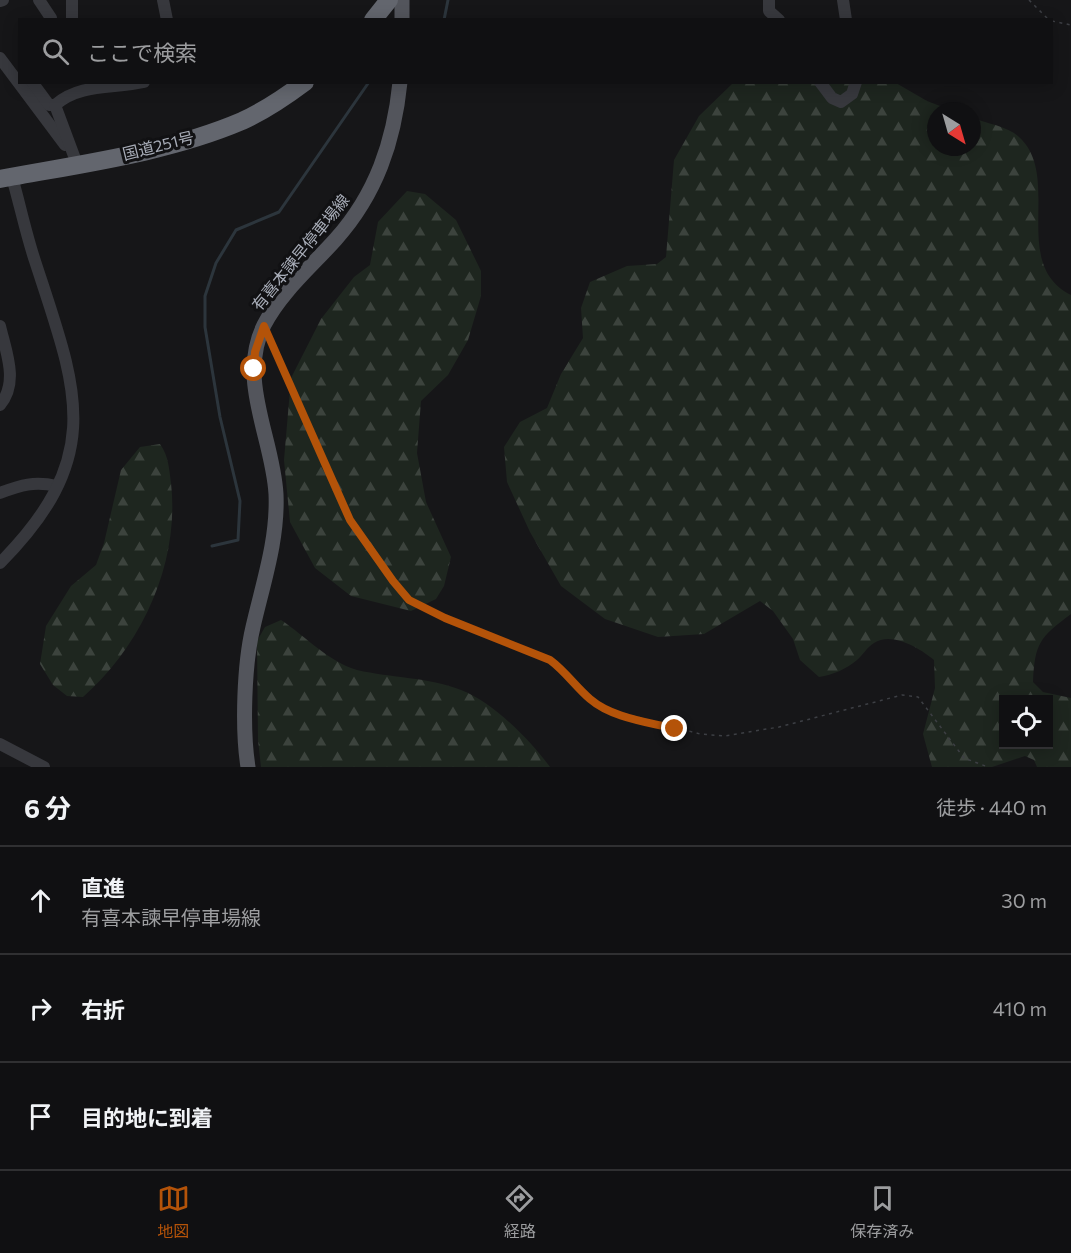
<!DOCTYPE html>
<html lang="ja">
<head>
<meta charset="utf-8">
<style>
	body { margin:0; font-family:Commissioner,"Noto Sans JP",sans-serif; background:#19191b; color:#f1f3f6 }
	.controls { position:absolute; right:18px; bottom:18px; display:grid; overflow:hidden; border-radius:0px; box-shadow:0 3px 15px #0003 }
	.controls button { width:54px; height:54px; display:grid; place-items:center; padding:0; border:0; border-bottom:2px solid #303032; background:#101012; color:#f1f3f6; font:30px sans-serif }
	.compass { position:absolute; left:927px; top:102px; width:54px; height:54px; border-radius:50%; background:#101012; box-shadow:0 3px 15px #0003; rotate:143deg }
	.stop { position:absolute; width:18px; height:18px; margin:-14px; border:4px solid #b45309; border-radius:50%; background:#fff }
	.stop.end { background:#b45309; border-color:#fff; box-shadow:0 2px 6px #0008 }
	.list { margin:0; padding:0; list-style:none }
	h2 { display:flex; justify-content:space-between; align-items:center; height:78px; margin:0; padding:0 24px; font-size:26px }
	h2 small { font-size:20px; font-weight:400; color:#9c9d9f }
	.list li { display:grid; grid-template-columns:39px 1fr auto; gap:18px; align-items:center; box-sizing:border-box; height:108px; padding:0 24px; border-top:2px solid #303032 }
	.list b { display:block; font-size:22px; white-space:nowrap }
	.list p { margin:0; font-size:20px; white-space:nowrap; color:#9c9d9f }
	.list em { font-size:20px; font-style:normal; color:#9c9d9f }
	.icon { flex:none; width:33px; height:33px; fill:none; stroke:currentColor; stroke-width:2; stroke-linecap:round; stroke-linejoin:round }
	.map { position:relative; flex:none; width:1071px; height:767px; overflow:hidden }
	.search { position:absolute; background:#101012; box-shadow:0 3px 15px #0003; left:18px; right:18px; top:18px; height:66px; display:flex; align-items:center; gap:15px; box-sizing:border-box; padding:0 21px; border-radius:0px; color:#9c9d9f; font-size:22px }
	.sheet { height:402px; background:#101012 }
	nav { display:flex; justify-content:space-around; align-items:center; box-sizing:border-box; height:84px; border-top:2px solid #303032; background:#101012; font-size:16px; color:#9c9d9f }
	nav a { display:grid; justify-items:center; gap:3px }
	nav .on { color:#b45309 }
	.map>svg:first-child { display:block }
	.forest { fill:url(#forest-firs); fill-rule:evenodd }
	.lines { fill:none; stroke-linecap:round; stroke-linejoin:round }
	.stream { stroke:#2c353c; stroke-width:3 }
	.path { stroke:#3d3f44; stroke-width:1.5; stroke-dasharray:3 4.5; stroke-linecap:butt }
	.minor { stroke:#37383d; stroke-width:12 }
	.major { stroke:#53555c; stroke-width:15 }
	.highway { stroke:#63666e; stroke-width:18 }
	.route { stroke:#b45309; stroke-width:8 }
	.labels { text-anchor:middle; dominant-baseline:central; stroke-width:6; stroke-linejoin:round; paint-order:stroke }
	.street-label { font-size:16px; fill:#a8adb8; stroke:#111113 }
</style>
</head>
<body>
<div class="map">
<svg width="1071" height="767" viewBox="0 0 1071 767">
	<defs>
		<pattern id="forest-firs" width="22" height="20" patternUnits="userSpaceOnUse" patternTransform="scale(1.5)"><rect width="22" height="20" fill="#1e261f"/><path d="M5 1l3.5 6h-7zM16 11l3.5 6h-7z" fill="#3c433d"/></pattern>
	</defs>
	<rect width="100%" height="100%" fill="#161618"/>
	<!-- forest -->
	<g class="forest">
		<path d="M733,83h163l31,18 26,10h-17v36h36v-29c14,5 37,9 47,19 44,40 -10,127 52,158v319c-32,24 -36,29 -38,68l10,10 28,6v69h-34l-3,-7 -9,-4 -33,11h-60l-9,-33 12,-46 -1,-28c-13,-11 -42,-29 -60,-17 -7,4 -11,12 -17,17 -11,9 -24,15 -38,17l-19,-17 -7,-21 -20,-28 -13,-10 -56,33 -46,3 -53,-18 -44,-33 -31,-54 -23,-50 -3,-35 16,-25 27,-14 14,-34 22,-36 -2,-30 9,-26 37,-16 30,-2 9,-7 8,-97 25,-44zM1004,700h44v44h-44z"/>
		<path d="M407,191l18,3 31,26 25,51v25l-13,44 -20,35 -27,26 -4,52 9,49 25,55 -7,29 -8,13 -25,12 -60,-15 -36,-28 -25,-46 -6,-62 7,-82 30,-59 33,-42 16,-12 8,-43z"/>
		<path d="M160,444c9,13 9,25 11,39 9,80 -29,162 -88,214l-16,-1 -14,-11 -13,-21 6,-38 25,-40 25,-21 8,-22 17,-73 19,-23z"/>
		<path d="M281,620c24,16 48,42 76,50 34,8 71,7 104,20 32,12 69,50 89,77h-289l-3,-27 -1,-99 8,-14z"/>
	</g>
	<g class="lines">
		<!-- stream -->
		<g class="stream">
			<path d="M444,20l4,-20"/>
			<path d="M212,546l26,-6 2,-39 -20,-84 -15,-90v-31l11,-33 20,-33 43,-18 90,-130"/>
		</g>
		<!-- path -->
		<g class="path">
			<path d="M1029,0l20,20"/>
			<path d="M1052,21l19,4"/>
			<path d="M272,343l78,177 43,61 16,19 36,18 105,42 13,9 27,30 14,9 96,26 25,2 54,-9 123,-32 16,2 46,61 24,9"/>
		</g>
		<!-- minor -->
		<g class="minor">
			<path d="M39,0l12,18"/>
			<path d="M163,0l4,20"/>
			<path d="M769,0v11l10,9"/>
			<path d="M843,0l3,20"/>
			<path d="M0,1l3,-1"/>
			<path d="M72,20v-20"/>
			<path d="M0,58l65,87"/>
			<path d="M32,82l17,23h6"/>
			<path d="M820,82l12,16 9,4 11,-8 4,-12"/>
			<path d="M77,164l-22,-59c25,-22 58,-16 89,-23"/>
			<path d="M0,326c6,26 19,56 0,79"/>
			<path d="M0,493c21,-8 34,-12 57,-7"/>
			<path d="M0,563c107,-108 77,-173 35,-302 -9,-27 -15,-56 -23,-84"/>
			<path d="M0,744l44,23"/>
		</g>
		<!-- major -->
		<g class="major">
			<path d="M402,20v-20"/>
			<path d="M248,767c-6,-38 -4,-102 5,-140 10,-44 25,-87 23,-133 -3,-56 -39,-114 -12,-169 17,-33 48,-59 72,-86 40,-45 58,-97 64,-157"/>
		</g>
		<!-- highway -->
		<g class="highway">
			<path d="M373,20l16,-20"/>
			<path d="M0,179c80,-15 167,-26 242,-58 22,-10 43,-24 63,-39"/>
		</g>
	</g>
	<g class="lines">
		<!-- route -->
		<path class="route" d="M254,369l1,-17 9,-26 86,194 43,61 16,19 36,18 105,42c15,11 26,27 40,39 22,19 58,23 85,30"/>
	</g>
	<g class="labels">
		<!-- street labels -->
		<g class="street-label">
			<text transform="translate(158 145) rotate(-14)">国道251号</text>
			<text transform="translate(300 252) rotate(-51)">有喜本諫早停車場線</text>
		</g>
	</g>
</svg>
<div class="controls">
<button><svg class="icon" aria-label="locate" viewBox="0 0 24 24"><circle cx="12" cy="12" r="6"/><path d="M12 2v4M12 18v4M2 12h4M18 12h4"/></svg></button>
</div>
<svg class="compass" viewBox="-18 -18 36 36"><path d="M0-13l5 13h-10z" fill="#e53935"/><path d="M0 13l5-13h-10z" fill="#9c9d9f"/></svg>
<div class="stop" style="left:254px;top:369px"></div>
<div class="stop end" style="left:675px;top:729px"></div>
<div class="search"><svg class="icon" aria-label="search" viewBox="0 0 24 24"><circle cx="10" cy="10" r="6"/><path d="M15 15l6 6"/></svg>ここで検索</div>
</div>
<section class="sheet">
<h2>6 分<small>徒歩 · 440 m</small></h2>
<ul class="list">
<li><svg class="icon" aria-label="ahead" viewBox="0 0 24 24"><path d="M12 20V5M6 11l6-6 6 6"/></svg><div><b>直進</b><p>有喜本諫早停車場線</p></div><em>30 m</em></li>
<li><svg class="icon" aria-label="right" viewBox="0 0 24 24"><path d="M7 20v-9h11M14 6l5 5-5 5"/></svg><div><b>右折</b></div><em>410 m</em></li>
<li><svg class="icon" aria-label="arrive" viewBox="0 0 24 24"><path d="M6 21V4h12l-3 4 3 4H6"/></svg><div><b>目的地に到着</b></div></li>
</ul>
</section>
<nav>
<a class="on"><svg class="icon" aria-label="map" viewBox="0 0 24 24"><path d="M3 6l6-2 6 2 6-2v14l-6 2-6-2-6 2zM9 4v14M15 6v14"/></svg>地図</a>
<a><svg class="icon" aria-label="directions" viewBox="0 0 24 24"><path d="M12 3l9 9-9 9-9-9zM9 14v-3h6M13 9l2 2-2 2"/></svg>経路</a>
<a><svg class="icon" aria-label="saved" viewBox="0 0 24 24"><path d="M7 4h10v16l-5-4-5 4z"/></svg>保存済み</a>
</nav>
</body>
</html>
